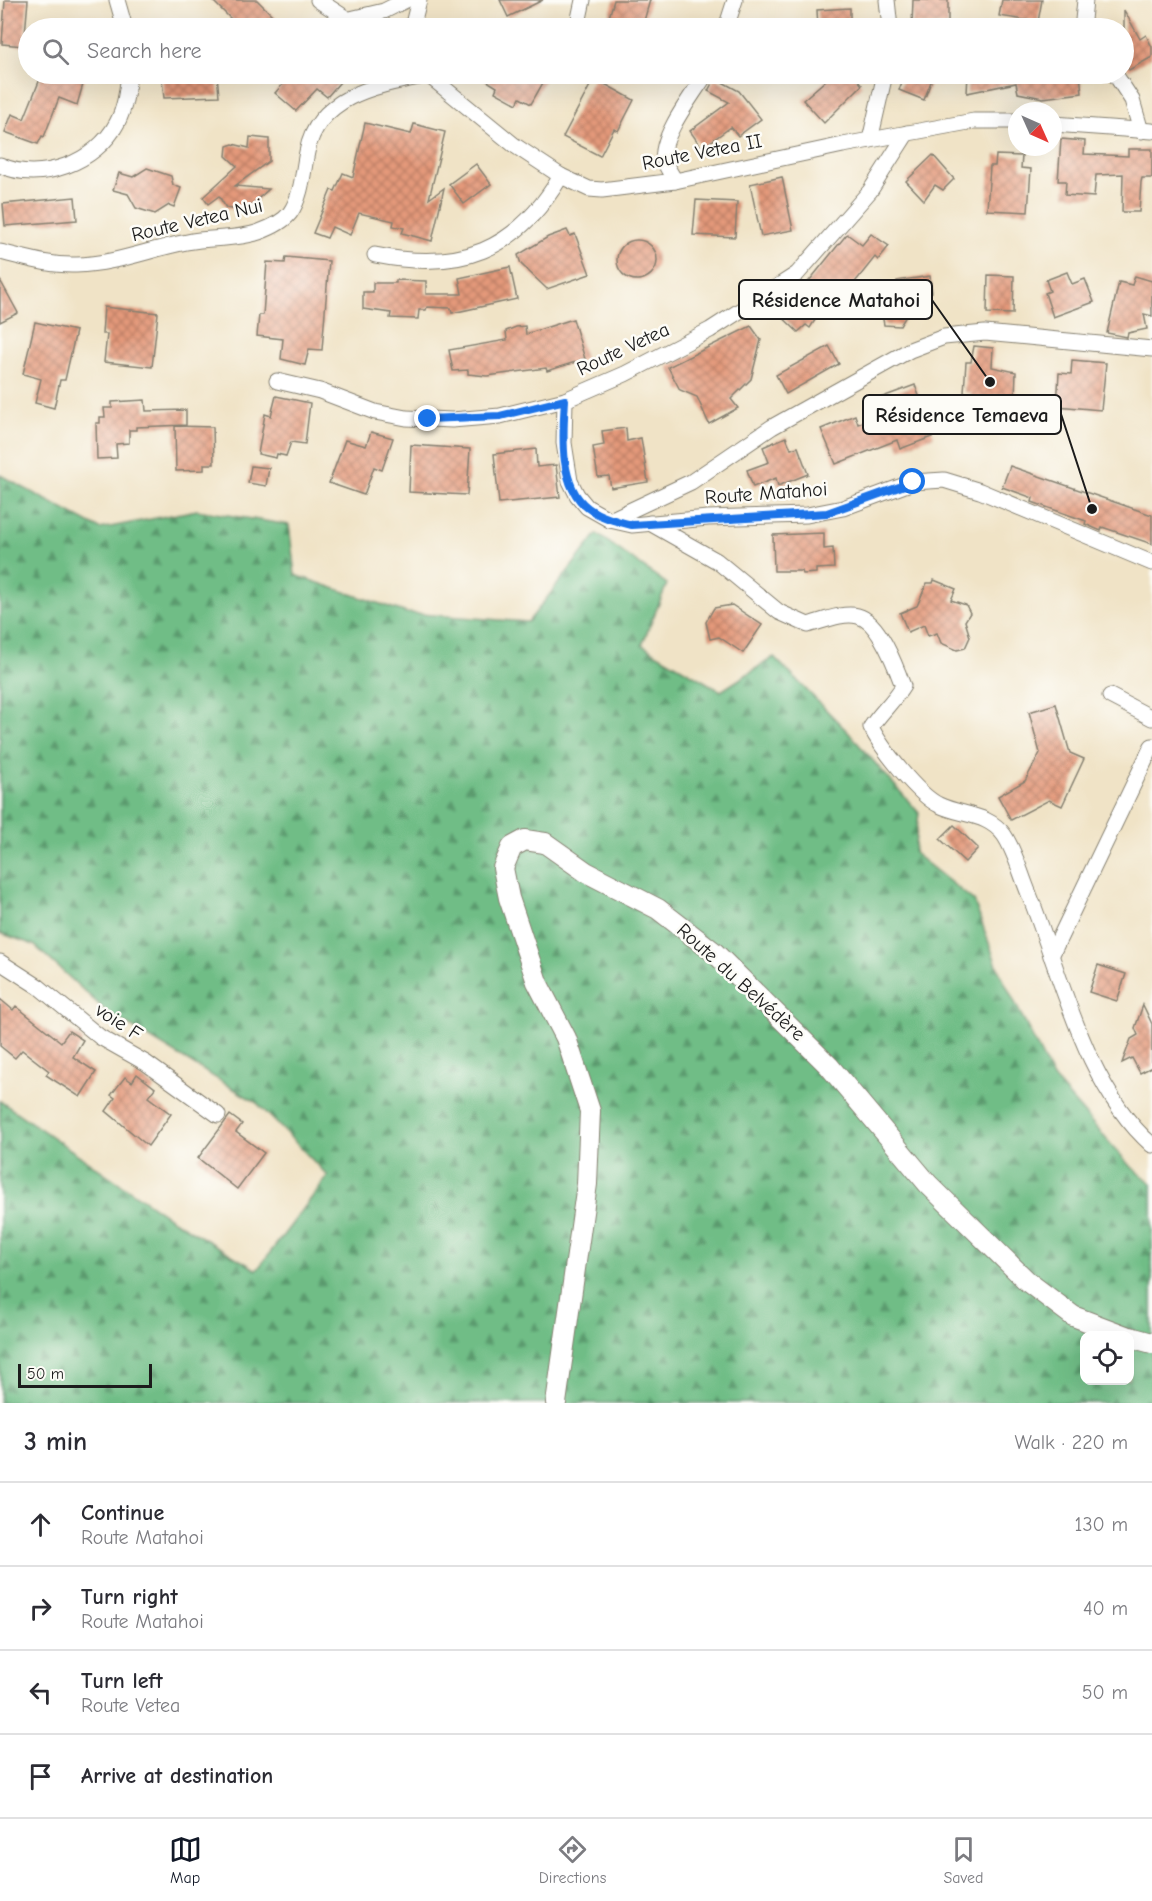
<!DOCTYPE html>
<html lang="en">
<head>
<meta charset="utf-8">
<style>
	body { margin:0; font-family:"Comic Neue",sans-serif; background:#f2f2f3; color:#2b2b33 }
	.controls { position:absolute; right:18px; bottom:18px; display:grid; overflow:hidden; border-radius:12px; box-shadow:0 6px 24px #0002 }
	.controls button { width:54px; height:54px; display:grid; place-items:center; padding:0; border:0; border-bottom:2px solid #e1e1e2; background:#fff; color:#2b2b33; font:30px sans-serif }
	.compass { position:absolute; left:1008px; top:102px; width:54px; height:54px; border-radius:50%; background:#fff; box-shadow:0 6px 24px #0002; rotate:135deg }
	.scale { position:absolute; left:18px; bottom:15px; width:134px; box-sizing:border-box; padding-left:6px; border:3px solid #1c1c1c; border-top:0; font-size:16px; line-height:21px; white-space:nowrap; color:#1c1c1c; -webkit-text-stroke:4px #fdfcf7; paint-order:stroke }
	.stop { position:absolute; width:18px; height:18px; margin:-14px; border:4px solid #1a73e8; border-radius:50%; background:#fff }
	.stop.end { background:#1a73e8; border-color:#fff; box-shadow:0 2px 6px #0008 }
	.list { margin:0; padding:0; list-style:none }
	h2 { display:flex; justify-content:space-between; align-items:center; height:78px; margin:0; padding:0 24px; font-size:26px }
	h2 small { font-size:20px; font-weight:400; color:#7c7c81 }
	.list li { display:grid; grid-template-columns:39px 1fr auto; gap:18px; align-items:center; box-sizing:border-box; height:84px; padding:0 24px; border-top:2px solid #e1e1e2 }
	.list b { display:block; font-size:22px; white-space:nowrap }
	.list p { margin:0; font-size:20px; white-space:nowrap; color:#7c7c81 }
	.list em { font-size:20px; font-style:normal; color:#7c7c81 }
	.icon { flex:none; width:33px; height:33px; fill:none; stroke:currentColor; stroke-width:2; stroke-linecap:round; stroke-linejoin:round }
	.map { position:relative; flex:none; width:1152px; height:1403px; overflow:hidden }
	.search { position:absolute; background:#fff; box-shadow:0 6px 24px #0002; left:18px; right:18px; top:18px; height:66px; display:flex; align-items:center; gap:15px; box-sizing:border-box; padding:0 21px; border-radius:33px; color:#7c7c81; font-size:22px }
	.sheet { height:414px; background:#fff }
	nav { display:flex; justify-content:space-around; align-items:center; box-sizing:border-box; height:84px; border-top:2px solid #e1e1e2; background:#fff; font-size:16px; color:#7c7c81 }
	nav a { display:grid; justify-items:center; gap:3px }
	nav .on { color:#111827 }
	.map>svg:first-child { display:block }
	.forest { fill:url(#forest-firs); stroke:#466c51; stroke-width:1.5; fill-rule:evenodd }
	.building { fill:url(#building-cross-hatch) }
	.lines { fill:none; stroke-linecap:round; stroke-linejoin:round }
	.minor-casing { stroke:#868071; stroke-width:17 }
	.tertiary-casing { stroke:#868071; stroke-width:22 }
	.minor { stroke:#fff; stroke-width:15 }
	.tertiary { stroke:#fff; stroke-width:20 }
	.route { stroke:#1a73e8; stroke-width:8 }
	.labels { text-anchor:middle; dominant-baseline:central; stroke-width:5; stroke-linejoin:round; paint-order:stroke }
	.street-label { font-size:20px; fill:#1c1c1c; stroke:#fdfcf7 }
	.leader { fill:none; stroke:#1c1c1c; stroke-width:2 }
	.callout-dot { fill:#1c1c1c; stroke:#fdfcf7; stroke-width:2 }
	.callout { fill:#fdfcf7; stroke:#1c1c1c; stroke-width:2 }
	.callout-label { font-size:21px; text-anchor:middle; font-weight:bold; fill:#1c1c1c }
</style>
</head>
<body>
<div class="map">
<svg width="1152" height="1403" viewBox="0 0 1152 1403">
	<defs>
		<pattern id="forest-firs" width="22" height="20" patternUnits="userSpaceOnUse" patternTransform="scale(1.5)"><rect width="22" height="20" fill="#6fbd86"/><path d="M5 1l3.5 6h-7zM16 11l3.5 6h-7z" fill="#5a996d"/></pattern>
		<pattern id="building-cross-hatch" width="8" height="8" patternUnits="userSpaceOnUse" patternTransform="scale(1.5)"><rect width="8" height="8" fill="#e4997a"/><path d="M0 0l8 8M0 8l8-8" fill="none" stroke="#b87c63"/></pattern>
	</defs>
	<rect width="100%" height="100%" fill="#fdfcf7"/>
	<filter id="ink" filterUnits="userSpaceOnUse"><feTurbulence type="fractalNoise" baseFrequency=".0167" numOctaves="2"/><feDisplacementMap in="SourceGraphic" scale="12" xChannelSelector="R" yChannelSelector="G"/><feConvolveMatrix kernelMatrix="1 2 1 2 8 2 1 2 1" color-interpolation-filters="sRGB"/></filter>
	<filter id="wash" filterUnits="userSpaceOnUse"><feTurbulence type="fractalNoise" baseFrequency=".008" numOctaves="4" result="noise"/><feDisplacementMap in="SourceGraphic" scale="24" xChannelSelector="R" yChannelSelector="G"/><feGaussianBlur stdDeviation="1.35" result="paint"/><feColorMatrix in="noise" values="0 0 0 0 0 0 0 0 0 0 0 0 0 0 0 0 0 1.4 0 .05"/><feComposite in="paint" operator="in"/></filter>
	<g filter="url(#wash)">
		<rect width="100%" height="100%" fill="#f0e3c6"/>
		<!-- forest -->
		<path class="forest" d="M0,475l100,54 97,-19 92,15 6,50 112,38 121,9 69,-88 70,50 -25,61 79,46 53,-34 74,75 71,81 -5,40 60,48 25,70 54,107 76,87 23,18v220h-1152v-302l173,119 84,50 71,-94 -71,-73 -150,-91 -73,-67 -34,-12zM1084,1336h46v44h-46z"/>
		<g id="blocks">
			<!-- building -->
			<g class="building">
				<path d="M5,0h23l-4,46 -22,-2z"/>
				<path d="M212,0h45l28,28h-45z"/>
				<path d="M500,0h43l-35,17z"/>
				<path d="M614,0h36l-8,28h-36z"/>
				<path d="M913,0h35v26l-36,-1z"/>
				<path d="M1002,0h40l-4,22 -39,-6z"/>
				<path d="M850,8v20h-32l-1,-18z"/>
				<path d="M1124,10l16,29 6,-4 6,12v10l-23,13 -5,-9z"/>
				<path d="M42,74h44l-9,31 -18,-7 -15,39 -2,-1 -4,8 -33,-12 7,-18 12,5z"/>
				<path d="M180,74h37l2,22 -55,2 -2,-18 19,-2z"/>
				<path d="M292,74h55l-20,23 -10,-8 -21,22 -21,-18z"/>
				<path d="M476,74h59l10,5 -14,25 -11,-6 -3,6 -22,-12 2,-5z"/>
				<path d="M833,74h20l9,11 -38,38 -21,-23z"/>
				<path d="M905,74h29l-10,26 -25,-10z"/>
				<path d="M968,74h112l2,19 -39,5 -25,-5 -2,-10 -49,10z"/>
				<path d="M594,78l40,22 -16,31 -4,-2 -14,27 -37,-19z"/>
				<path d="M715,78l24,13 22,28 -23,17 -7,-9 -29,21 -12,-17 39,-29 -21,-11z"/>
				<path d="M365,123l46,11 3,-10 31,8 -16,67 15,-11 -12,53 -30,-8 2,-5 -11,-2 1,-5 -35,-8 -9,22 -18,-8 -5,11 -14,-5 18,-43 4,1 8,-18 10,4z"/>
				<path d="M250,137l19,2v22l-34,25 34,3 -25,22 -18,-3 -7,-12 -11,8 -5,-7 34,-31 -11,-10 1,-10 6,-2 16,4z"/>
				<path d="M1061,139l24,2 -1,13 44,2v-7h24v29h-10l-1,4 -2,30h-17l1,-38 -27,1 -2,22 -29,-2 1,-14h-8z"/>
				<path d="M933,155l21,24 -11,11 -8,-5 -11,15 -18,-19z"/>
				<path d="M996,155l26,1 -1,12 10,1 -3,43 -41,-2 3,-44h5z"/>
				<path d="M476,164l15,20 -27,20 -15,-20z"/>
				<path d="M147,168l24,8 2,9 8,3 -7,19 -5,-2 -14,9 -19,-6 -8,-14 -15,-4 6,-17 14,4z"/>
				<path d="M782,177l11,53 -32,6 -11,-52z"/>
				<path d="M75,197l2,23 -72,6 -2,-22z"/>
				<path d="M696,200l41,2 -2,35 -42,-2z"/>
				<path d="M567,230l3,6 5,-2 15,40 -43,15 -26,-25 -3,-9 30,-18z"/>
				<path d="M847,234l15,11 9,-11 18,12 -11,14 -3,-3 -39,49 -2,-1 -11,14 -6,-2 -7,11 -4,-3 -8,7 -20,-19 16,-19 3,2z"/>
				<circle cx="637" cy="260" r="20"/>
				<path d="M286,257l43,4 -7,89 -13,-1 -4,16 -24,-6 2,-20 -26,-3 2,-21h4l4,-53 18,1z"/>
				<path d="M510,267l7,32 -65,14 -1,-5 -24,-1 -1,3h-7l-1,9 -28,-1 1,-5 -28,-4v-17h10v-9h23v-3l30,1v13h36l-3,-16z"/>
				<path d="M1067,272l5,12 13,-5 9,23 -41,15 -8,-24 5,-2 -4,-11z"/>
				<path d="M988,275l26,1 -1,38 -26,-1z"/>
				<path d="M930,276l2,16 -13,2 -19,32 -16,-1 -3,-16 16,-28z"/>
				<path d="M1135,276l17,5v35l-8,-2 3,15 -19,4 -1,4 -20,-4 12,-51 13,3z"/>
				<path d="M0,280l18,33 -18,9z"/>
				<path d="M104,307l54,6 -6,54 -48,-5 3,-28h-5z"/>
				<path d="M573,319l12,40 -38,12 -1,-3 -59,8 -19,-2v-4l-15,1 -4,-21 58,-10 -1,-9 10,-4 9,-1 1,8z"/>
				<path d="M35,322l41,9 -11,49h-5l-6,28 -19,-5 6,-24 -18,-5z"/>
				<path d="M751,326l10,14 -10,39 -20,20 7,9 -29,16 -12,-27 -17,-7 -12,-23z"/>
				<path d="M829,346l10,18 -53,30 -10,-19z"/>
				<path d="M974,346l19,2 -1,19 24,5 -1,24 -22,-1v4l-23,-2 1,-4 -7,-1 2,-30h5z"/>
				<path d="M1072,360l34,3 -5,47 -44,-4 2,-33 12,1z"/>
				<path d="M915,385l19,51 -34,13 -3,-9 -61,24 -15,-35 34,-14 3,9 28,-11 -6,-15z"/>
				<path d="M276,396l34,7 -5,41 -14,-2 -5,14 -9,-2 -1,4 -18,-4 7,-40 6,2z"/>
				<path d="M145,400l1,11 40,-1v15l-50,2v3h-7v13l-13,1 1,14 -20,1 -1,-36h4v-6h5l-1,-9h8v-6z"/>
				<path d="M175,426l38,1 1,37h-10v6l-28,1z"/>
				<path d="M626,428l1,13 14,-3 7,44 -37,6 -2,-12 -11,1 -5,-30 11,-2 -2,-14z"/>
				<path d="M371,432l22,6 -11,32 -8,-3 -10,28 -35,-12 16,-43 21,6z"/>
				<path d="M786,437l5,12 7,-2 10,27 -30,12 -2,-8 -23,9 -6,-17 22,-8 -6,-15z"/>
				<path d="M411,445l59,4 -3,46 -58,-3z"/>
				<path d="M536,449l1,18 19,-2 4,32 -61,6 -5,-49z"/>
				<path d="M251,466l18,2 -3,18 -18,-3z"/>
				<path d="M1010,466l142,49v29l-50,-17 -1,4 -16,-7 1,-3 -54,-19 1,-4 -31,-11z"/>
				<path d="M824,533v16l9,-1 1,20 -18,1v4l-13,1 -1,-3h-28l-1,-36z"/>
				<path d="M934,580l22,9 -5,11 15,5 4,8 -5,8 5,16 -5,11 -8,2 -16,-7 -4,-10 -9,3 -4,-11 -16,7 -8,-19 17,-7 10,-23h6z"/>
				<path d="M732,605l30,20 -19,28 -24,-16 -9,2 -4,-17 8,-14z"/>
				<path d="M1056,704l14,49 14,6 -22,47 -13,-6 -38,20 -13,-24 27,-15 15,-28 -11,-41z"/>
				<path d="M954,825l24,23 -13,14 -25,-23z"/>
				<path d="M1098,965l28,9 -9,27 -28,-9z"/>
				<path d="M0,999l13,11 3,-4 45,36 8,-11 14,9 -10,17 23,15 -16,25 -34,-22 3,-4 -27,-21 -7,8 -15,-12z"/>
				<path d="M1143,1005l9,19v43l-12,6 -8,-15 -10,5 9,-24 7,-4 -3,-7z"/>
				<path d="M137,1074l18,14 -7,9 23,17 -23,32 -42,-35 9,-13 -4,-3 14,-18 7,5z"/>
				<path d="M230,1115l12,9 -6,8 28,21 -27,36 -39,-31z"/>
			</g>
		</g>
	</g>
	<g filter="url(#ink)">
		<use href="#blocks" fill-opacity="0" stroke="#868071" stroke-width="1.5"/>
		<g class="lines">
			<!-- minor casing -->
			<g class="minor-casing">
				<g id="minor">
					<path d="M117,0l8,28"/>
					<path d="M318,0l43,28"/>
					<path d="M887,0l3,28"/>
					<path d="M1085,0l-2,20 3,8"/>
					<path d="M346,20l38,-9 22,-11"/>
					<path d="M412,28l7,-28"/>
					<path d="M577,28l6,-28"/>
					<path d="M726,28l9,-28"/>
					<path d="M427,74l87,71 47,31 28,13 13,1 73,-9 168,-36 131,-24h43"/>
					<path d="M1115,74l17,26 9,31"/>
					<path d="M1053,124l99,7"/>
					<path d="M870,140l15,-66"/>
					<path d="M0,165c40,19 97,-3 117,-42 8,-15 10,-32 12,-49"/>
					<path d="M675,181c-3,-6 -9,-14 -11,-21 -5,-22 30,-67 42,-86"/>
					<path d="M0,252c25,6 50,14 76,13 39,-1 74,-16 111,-23 24,-5 50,-2 72,-10 11,-4 24,-10 31,-19 12,-17 13,-42 17,-61 11,-58 73,-67 122,-77"/>
					<path d="M375,255c85,17 141,-3 186,-79"/>
					<path d="M277,381l43,10 55,21 31,6 46,2 48,-4 65,-16 60,-26 85,-44 87,-56 73,-83 37,-58"/>
					<path d="M565,400l-1,43 6,38 7,14 10,12 23,13 22,5 76,-7 99,-3 36,-7 70,-26 31,-2 36,11 172,72"/>
					<path d="M610,520l81,-38 81,-55 138,-77 34,-13 41,-4 167,16"/>
					<path d="M650,523l67,38 62,51 29,13c15,-4 35,-13 50,-9 21,5 38,51 45,70 -9,15 -22,26 -32,41 10,21 47,68 68,78 23,11 49,8 65,30 11,16 17,40 25,59 32,80 56,193 123,251"/>
					<path d="M1110,696l42,22"/>
					<path d="M1051,956l101,-210"/>
					<path d="M0,962l39,25 61,50 46,26 72,52"/>
				</g>
			</g>
			<!-- tertiary casing -->
			<g class="tertiary-casing">
				<g id="tertiary">
					<path d="M1130,1337l22,6"/>
					<path d="M556,1403l31,-219 3,-73 -24,-73 -29,-56 -28,-84 -6,-30 9,-21 13,-7 20,3 41,29 72,37 57,44 114,113 99,118 100,98 45,34 53,20"/>
				</g>
			</g>
			<!-- minor -->
			<use href="#minor" class="minor"/>
			<!-- tertiary -->
			<use href="#tertiary" class="tertiary"/>
		</g>
	</g>
	<g class="lines" filter="url(#ink)">
		<!-- route -->
		<path class="route" d="M428,419l72,-3 65,-16c-2,32 -7,86 23,108 12,9 28,13 44,17l195,-12 86,-31"/>
	</g>
	<g class="labels">
		<!-- street labels -->
		<g class="street-label">
			<text transform="translate(702 152) rotate(-11)">Route Vetea II</text>
			<text transform="translate(197 220) rotate(-13)">Route Vetea Nui</text>
			<text transform="translate(623 349) rotate(-25)">Route Vetea</text>
			<text transform="translate(766 493) rotate(-4)">Route Matahoi</text>
			<text transform="translate(741 982) rotate(42)">Route du Belvédère</text>
			<text transform="translate(119 1022) rotate(33)">voie F</text>
		</g>
	</g>
	<!-- callouts -->
	<path class="leader" d="M990 382L932 300M1092 509L1061 414"/>
	<g class="callout-dot">
		<circle cx="990" cy="382" r="6"/>
		<circle cx="1092" cy="509" r="6"/>
	</g>
	<g class="callout">
		<rect x="739" y="280" width="193" height="39" rx="6"/>
		<rect x="863" y="395" width="198" height="39" rx="6"/>
	</g>
	<g class="callout-label">
		<text x="836" y="307">Résidence Matahoi</text>
		<text x="962" y="422">Résidence Temaeva</text>
	</g>
</svg>
<div class="controls">
<button><svg class="icon" aria-label="locate" viewBox="0 0 24 24"><circle cx="12" cy="12" r="6"/><path d="M12 2v4M12 18v4M2 12h4M18 12h4"/></svg></button>
</div>
<svg class="compass" viewBox="-18 -18 36 36"><path d="M0-13l5 13h-10z" fill="#e53935"/><path d="M0 13l5-13h-10z" fill="#7c7c81"/></svg>
<div class="scale">50 m</div>
<div class="stop" style="left:913px;top:482px"></div>
<div class="stop end" style="left:428px;top:419px"></div>
<div class="search"><svg class="icon" aria-label="search" viewBox="0 0 24 24"><circle cx="10" cy="10" r="6"/><path d="M15 15l6 6"/></svg>Search here</div>
</div>
<section class="sheet">
<h2>3 min<small>Walk · 220 m</small></h2>
<ul class="list">
<li><svg class="icon" aria-label="ahead" viewBox="0 0 24 24"><path d="M12 20V5M6 11l6-6 6 6"/></svg><div><b>Continue</b><p>Route Matahoi</p></div><em>130 m</em></li>
<li><svg class="icon" aria-label="right" viewBox="0 0 24 24"><path d="M7 20v-9h11M14 6l5 5-5 5"/></svg><div><b>Turn right</b><p>Route Matahoi</p></div><em>40 m</em></li>
<li><svg class="icon" aria-label="left" viewBox="0 0 24 24"><path d="M17 20v-9H6M10 6l-5 5 5 5"/></svg><div><b>Turn left</b><p>Route Vetea</p></div><em>50 m</em></li>
<li><svg class="icon" aria-label="arrive" viewBox="0 0 24 24"><path d="M6 21V4h12l-3 4 3 4H6"/></svg><div><b>Arrive at destination</b></div></li>
</ul>
</section>
<nav>
<a class="on"><svg class="icon" aria-label="map" viewBox="0 0 24 24"><path d="M3 6l6-2 6 2 6-2v14l-6 2-6-2-6 2zM9 4v14M15 6v14"/></svg>Map</a>
<a><svg class="icon" aria-label="directions" viewBox="0 0 24 24"><path d="M12 3l9 9-9 9-9-9zM9 14v-3h6M13 9l2 2-2 2"/></svg>Directions</a>
<a><svg class="icon" aria-label="saved" viewBox="0 0 24 24"><path d="M7 4h10v16l-5-4-5 4z"/></svg>Saved</a>
</nav>
</body>
</html>
